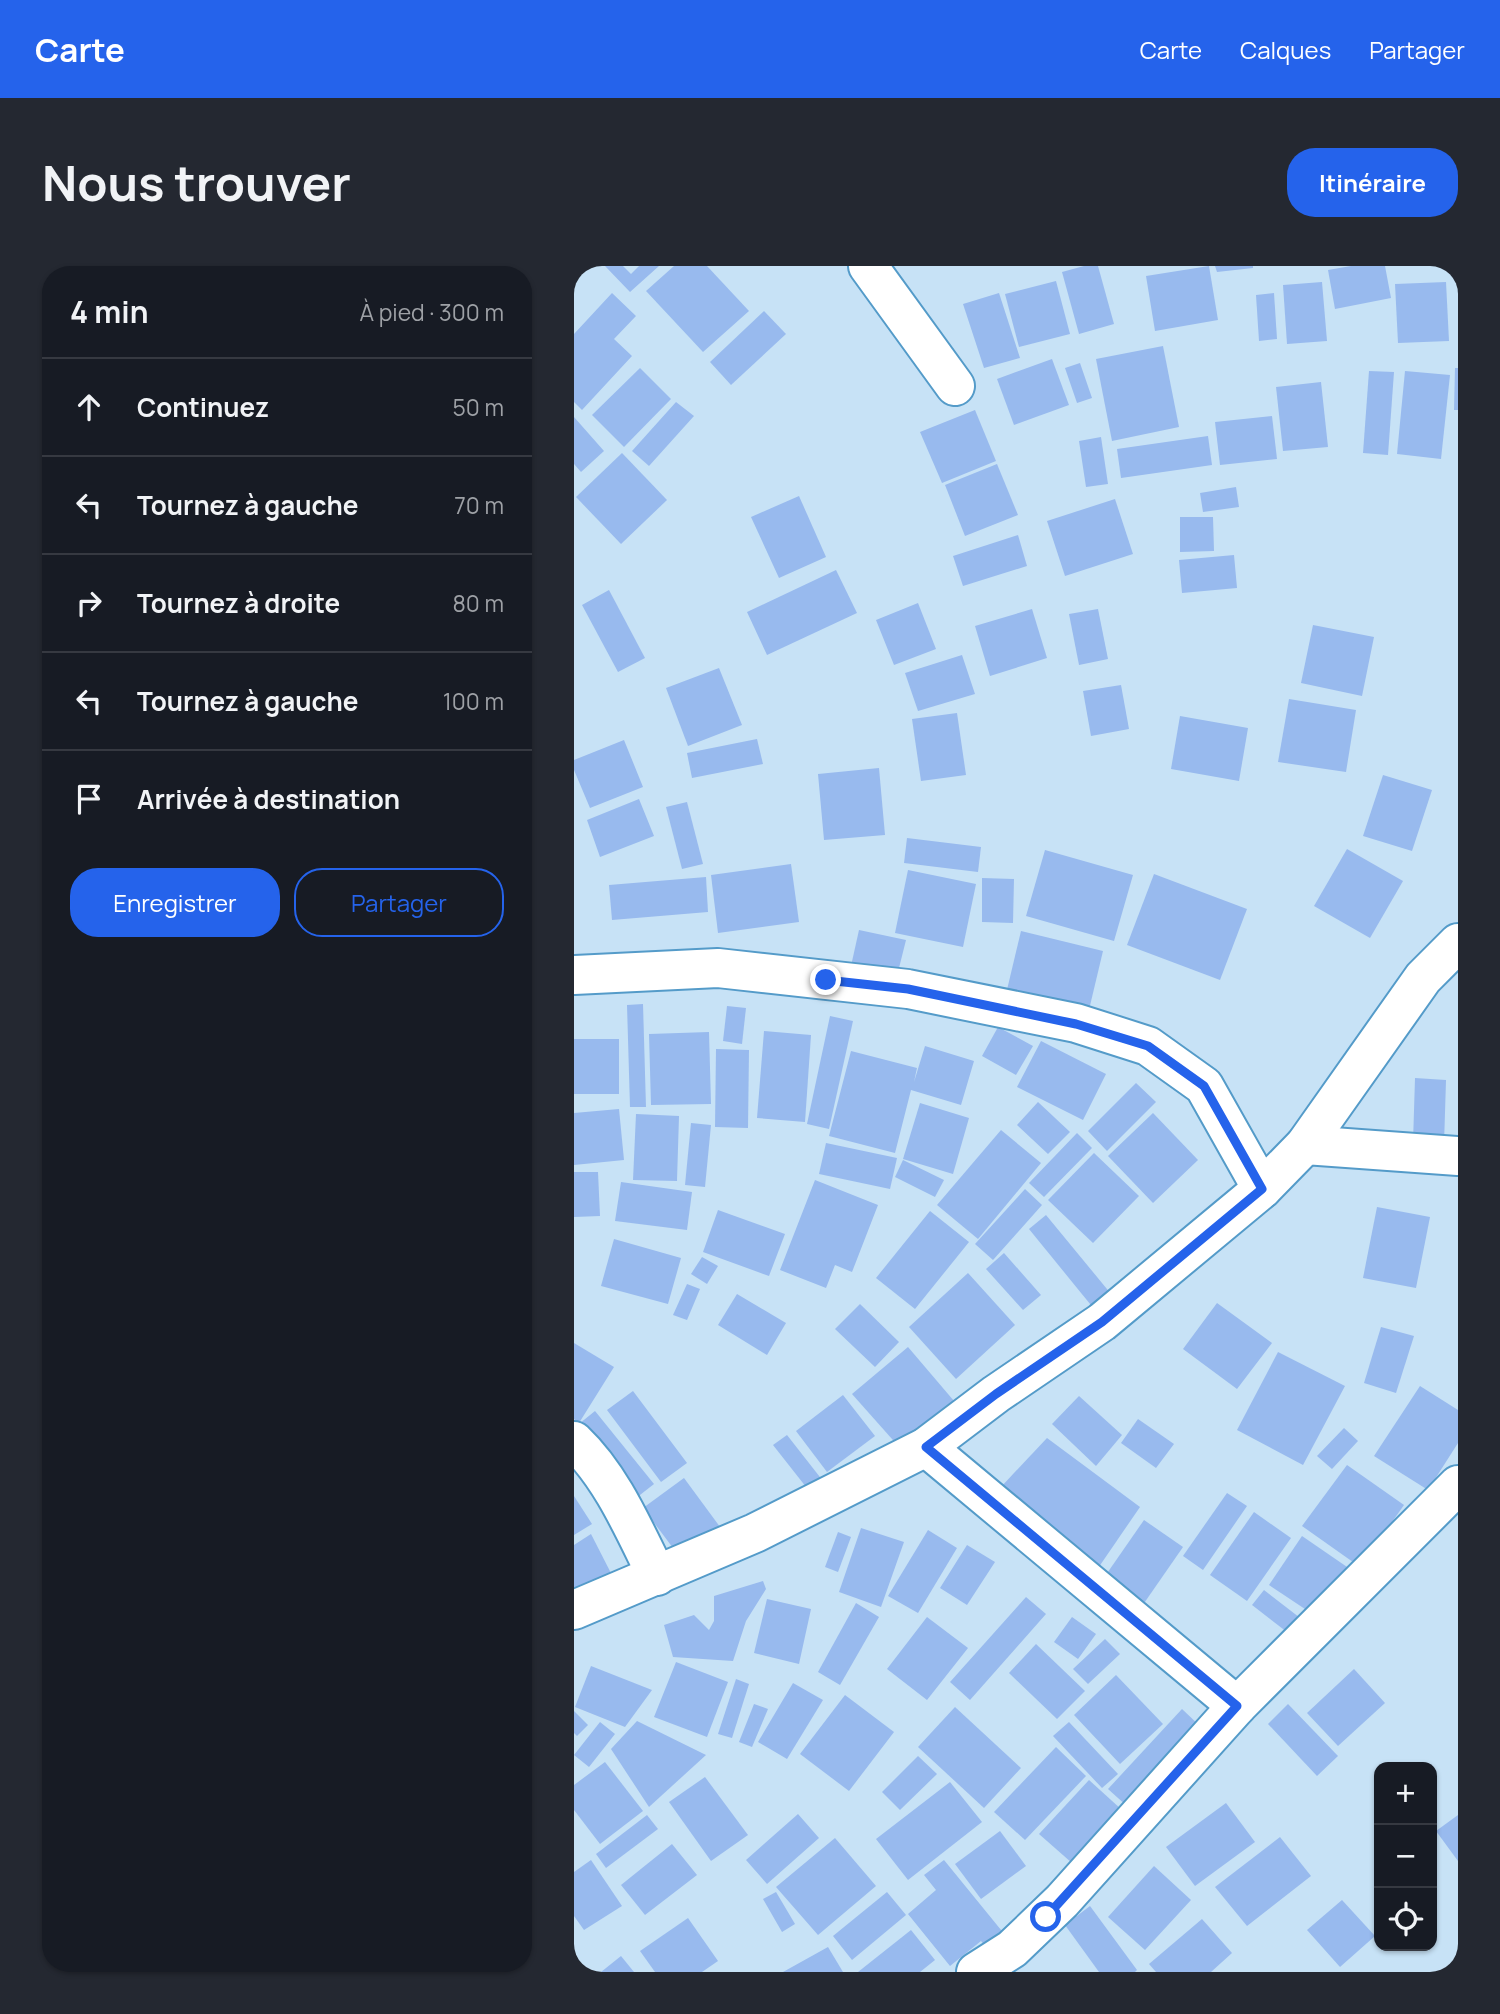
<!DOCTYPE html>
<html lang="fr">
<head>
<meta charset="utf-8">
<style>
	body { margin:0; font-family:Manrope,sans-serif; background:#242831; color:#f1f3f6 }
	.controls { position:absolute; right:21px; bottom:21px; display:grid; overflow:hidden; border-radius:14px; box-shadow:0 2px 5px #0004 }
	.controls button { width:63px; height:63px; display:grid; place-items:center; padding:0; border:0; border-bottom:2px solid #363941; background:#171b24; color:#f1f3f6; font:35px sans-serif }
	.stop { position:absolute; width:21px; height:21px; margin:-16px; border:5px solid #2563eb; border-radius:50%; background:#fff }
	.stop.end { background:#2563eb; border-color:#fff; box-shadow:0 2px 7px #0008 }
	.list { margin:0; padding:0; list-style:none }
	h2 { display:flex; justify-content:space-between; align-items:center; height:91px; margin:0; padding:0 28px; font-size:30px }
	h2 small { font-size:23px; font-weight:400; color:#9ea1a6 }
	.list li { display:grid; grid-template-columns:46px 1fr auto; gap:21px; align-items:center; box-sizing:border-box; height:98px; padding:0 28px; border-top:2px solid #363941 }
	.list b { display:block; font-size:26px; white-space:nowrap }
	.list em { font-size:23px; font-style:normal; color:#9ea1a6 }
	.actions { display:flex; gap:14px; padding:21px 28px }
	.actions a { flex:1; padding:16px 0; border:2px solid #2563eb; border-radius:28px; text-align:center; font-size:24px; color:#2563eb }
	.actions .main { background:#2563eb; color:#fff }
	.icon { flex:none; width:38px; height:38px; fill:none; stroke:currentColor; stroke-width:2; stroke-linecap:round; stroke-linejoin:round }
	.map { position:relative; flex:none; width:884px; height:1706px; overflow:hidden; border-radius:28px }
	header { display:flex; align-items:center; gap:42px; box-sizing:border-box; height:98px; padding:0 35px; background:#2563eb; color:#fff }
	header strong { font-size:33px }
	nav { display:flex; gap:38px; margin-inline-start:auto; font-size:24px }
	.intro { display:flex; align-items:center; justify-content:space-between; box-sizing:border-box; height:168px; padding:0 42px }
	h1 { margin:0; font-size:49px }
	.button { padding:18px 32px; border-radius:28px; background:#2563eb; color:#fff; font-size:24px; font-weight:700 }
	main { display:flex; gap:42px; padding:0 42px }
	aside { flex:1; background:#171b24; border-radius:28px; box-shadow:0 2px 5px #0004 }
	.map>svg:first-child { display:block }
	.building { fill:#98baee }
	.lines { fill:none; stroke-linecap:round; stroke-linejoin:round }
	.minor-casing { stroke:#549bc9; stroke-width:42 }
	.tertiary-casing { stroke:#549bc9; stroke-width:42 }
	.minor { stroke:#fff; stroke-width:38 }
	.tertiary { stroke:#fff; stroke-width:38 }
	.route { stroke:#2563eb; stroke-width:9 }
</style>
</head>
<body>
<header>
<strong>Carte</strong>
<nav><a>Carte</a><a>Calques</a><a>Partager</a></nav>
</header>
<div class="intro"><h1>Nous trouver</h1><a class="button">Itinéraire</a></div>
<main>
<aside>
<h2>4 min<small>À pied · 300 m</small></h2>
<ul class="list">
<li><svg class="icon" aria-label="ahead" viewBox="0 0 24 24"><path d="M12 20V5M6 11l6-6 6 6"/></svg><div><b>Continuez</b></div><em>50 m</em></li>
<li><svg class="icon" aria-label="left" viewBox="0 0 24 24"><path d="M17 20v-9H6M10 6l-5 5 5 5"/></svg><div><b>Tournez à gauche</b></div><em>70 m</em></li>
<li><svg class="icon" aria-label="right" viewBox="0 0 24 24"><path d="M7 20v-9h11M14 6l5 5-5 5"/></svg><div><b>Tournez à droite</b></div><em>80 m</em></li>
<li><svg class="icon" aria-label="left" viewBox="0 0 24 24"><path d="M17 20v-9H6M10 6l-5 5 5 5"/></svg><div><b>Tournez à gauche</b></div><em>100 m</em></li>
<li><svg class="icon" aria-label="arrive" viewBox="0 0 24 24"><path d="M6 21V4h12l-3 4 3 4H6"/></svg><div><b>Arrivée à destination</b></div></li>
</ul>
<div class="actions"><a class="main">Enregistrer</a><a>Partager</a></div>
</aside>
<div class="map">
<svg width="884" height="1706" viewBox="0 0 884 1706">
	<rect width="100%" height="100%" fill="#c7e2f6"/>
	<!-- building -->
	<g class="building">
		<path d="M31,0h18l8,8 8,-8h20l-29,26z"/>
		<path d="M100,0h33l42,45 -46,41 -57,-61z"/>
		<path d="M510,0h14l16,58 -35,10 -17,-62z"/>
		<path d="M635,0l9,54 -63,11 -9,-55z"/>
		<path d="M641,0h38v2l-36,4z"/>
		<path d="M777,0h34l6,32 -56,11 -7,-39z"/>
		<path d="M482,15l14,53 -51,13 -14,-53z"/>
		<path d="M748,16l5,59 -40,3 -4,-59z"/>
		<path d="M872,16l3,59 -51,2 -3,-59z"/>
		<path d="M38,27l24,23 -22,23 18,17 -50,54 -8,-8v-68z"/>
		<path d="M425,27l21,65 -36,10 -21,-64z"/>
		<path d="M700,27l3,46 -18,2 -3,-46z"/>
		<path d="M190,45l22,23 -55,51 -21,-23z"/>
		<path d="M589,80l16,81 -67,14 -16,-82z"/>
		<path d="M478,93l17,46 -55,20 -17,-46z"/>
		<path d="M506,97l12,35 -15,5 -12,-35z"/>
		<path d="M66,102l31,31 -47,48 -32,-32z"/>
		<path d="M881,102h3v42h-4z"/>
		<path d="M795,105l25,1 -6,83 -25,-2z"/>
		<path d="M831,105l45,4 -9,84 -44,-5z"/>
		<path d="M747,116l7,65 -45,4 -7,-64z"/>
		<path d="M102,136l18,14 -45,50 -17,-15z"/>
		<path d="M401,144l21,51 -54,22 -22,-51z"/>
		<path d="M698,150l5,43 -57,6 -5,-43z"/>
		<path d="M0,151l30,34 -23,21 -7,-8z"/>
		<path d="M634,170l4,29 -91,13 -4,-29z"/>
		<path d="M527,171l7,47 -22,3 -7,-46z"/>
		<path d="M48,187l45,47 -46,44 -45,-47z"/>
		<path d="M423,198l21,51 -53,21 -20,-51z"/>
		<path d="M662,221l3,20 -36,5 -3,-19z"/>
		<path d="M225,230l27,61 -47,21 -28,-61z"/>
		<path d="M541,233l18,55 -68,22 -18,-55z"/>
		<path d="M606,251h33l1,34 -34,1z"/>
		<path d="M444,269l9,31 -64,20 -10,-30z"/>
		<path d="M660,289l3,33 -55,5 -3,-33z"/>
		<path d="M262,304l21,43 -90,42 -20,-43z"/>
		<path d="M35,324l36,68 -27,14 -36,-67z"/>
		<path d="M344,337l18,46 -42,16 -18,-45z"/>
		<path d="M458,343l15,49 -57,18 -15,-50z"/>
		<path d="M524,343l10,50 -29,6 -10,-51z"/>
		<path d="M739,359l61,12 -12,59 -61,-13z"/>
		<path d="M388,389l13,39 -57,17 -13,-38z"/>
		<path d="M145,402l23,57 -54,21 -22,-58z"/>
		<path d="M547,419l8,44 -38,7 -8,-45z"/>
		<path d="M715,433l67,11 -10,62 -68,-10z"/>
		<path d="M383,447l9,62 -45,6 -9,-62z"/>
		<path d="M606,450l68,12 -9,53 -68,-12z"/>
		<path d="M183,473l6,25 -71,14 -5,-25z"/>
		<path d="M50,474l19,47 -53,21 -16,-38v-10z"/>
		<path d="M305,502l6,67 -61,5 -6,-66z"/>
		<path d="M809,509l49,15 -20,61 -49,-15z"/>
		<path d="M65,533l15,37 -54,21 -13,-37z"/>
		<path d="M113,536l16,62 -21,5 -16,-62z"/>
		<path d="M333,572l74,9 -3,25 -74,-9z"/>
		<path d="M773,583l56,32 -33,57 -56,-32z"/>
		<path d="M471,584l88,25 -19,66 -88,-25z"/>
		<path d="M217,598l8,58 -81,11 -7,-58z"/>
		<path d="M334,604l68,14 -13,63 -68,-14z"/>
		<path d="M580,608l93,35 -27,71 -93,-35z"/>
		<path d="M132,611l2,35 -96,8 -3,-35z"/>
		<path d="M408,612l32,1 -1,44 -31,-1z"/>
		<path d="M285,664l47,10 -9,36 -46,-10z"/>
		<path d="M447,665l82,20 -15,63 -82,-20z"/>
		<path d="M69,738l3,103h-16l-3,-102z"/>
		<path d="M153,740l19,2 -4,36 -19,-3z"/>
		<path d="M256,750l23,5 -24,108 -22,-5z"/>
		<path d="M424,761l35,19 -17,29 -34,-19z"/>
		<path d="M190,765l47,4 -6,87 -48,-4z"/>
		<path d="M135,766l2,72 -60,1 -2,-71z"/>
		<rect x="0" y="773" width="45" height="55"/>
		<path d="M467,775l65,33 -23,46 -66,-33z"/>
		<path d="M351,780l49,15 -13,44 -50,-15 -16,63 -66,-17 22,-85 66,17 -3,14z"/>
		<path d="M142,783l33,1 -1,78 -33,-1z"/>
		<path d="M841,812l31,2 -2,64 -31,-1z"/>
		<path d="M562,817l20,19 -49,49 -19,-20z"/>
		<path d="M464,836l32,30 -22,22 -31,-29z"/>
		<path d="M346,837l49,15 -16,56 -50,-15z"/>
		<path d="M45,843l5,51 -50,5v-52z"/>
		<path d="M579,847l45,47 -45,43 -45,-47z"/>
		<path d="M62,848l43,2 -2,65 -44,-1z"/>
		<path d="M117,857l20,2 -6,62 -20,-2z"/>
		<path d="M427,864l40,33 -63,76 -41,-34z"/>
		<path d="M503,867l15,15 -48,49 -15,-14z"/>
		<path d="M252,877l71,15 -7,31 -71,-15z"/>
		<path d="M520,887l45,43 -46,47 -45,-43z"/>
		<path d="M329,894l41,20 -9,17 -40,-20z"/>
		<path d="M0,906h24l2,44 -26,1z"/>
		<path d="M241,914l63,25 -26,67 -17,-7 -9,23 -46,-18z"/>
		<path d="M47,916l71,10 -5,38 -72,-9z"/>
		<path d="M451,923l17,16 -49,55 -18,-16z"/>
		<path d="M803,941l53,10 -14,71 -53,-10z"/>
		<path d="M144,944l67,24 -16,42 -66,-24z"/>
		<path d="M356,945l39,31 -54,67 -39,-31z"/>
		<path d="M472,949l70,85 -17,15 -70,-86z"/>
		<path d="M40,973l67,19 -13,46 -67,-18z"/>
		<path d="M430,987l37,42 -18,15 -37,-41z"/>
		<path d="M128,991l16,9 -11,18 -16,-10z"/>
		<path d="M394,1007l47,52 -59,54 -47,-52z"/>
		<path d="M113,1018l13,5 -13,31 -14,-5z"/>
		<path d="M163,1028l49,29 -19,32 -49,-30z"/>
		<path d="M643,1037l55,40 -35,46 -54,-40z"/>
		<path d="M286,1038l39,38 -24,25 -40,-38z"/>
		<path d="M807,1061l33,9 -18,57 -32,-10z"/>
		<path d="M0,1077l40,24 -35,56 -5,-4z"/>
		<path d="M334,1081l46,54 -54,47 -48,-54z"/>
		<path d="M704,1086l67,34 -42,79 -66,-35z"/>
		<path d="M846,1120l38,24v33l-30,47 -54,-34z"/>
		<path d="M59,1125l54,72 -26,19 -54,-72z"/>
		<path d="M269,1129l32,41 -48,36 -31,-41z"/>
		<path d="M505,1130l43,39 -26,31 -44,-42z"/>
		<path d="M21,1145l59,73 -23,18 -57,-74z"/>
		<path d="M564,1153l36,25 -18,24 -35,-25z"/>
		<path d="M770,1162l14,13 -26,28 -15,-13z"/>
		<path d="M213,1169l36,46 -13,11 -37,-47z"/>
		<path d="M473,1172l93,69 -46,67 -94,-86z"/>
		<path d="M773,1199l57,40 -44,62 -58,-41z"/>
		<path d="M110,1212l39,53 -41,29 -39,-52z"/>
		<path d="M653,1227l20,13 -44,64 -20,-14z"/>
		<path d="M0,1230l18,28 -18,11z"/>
		<path d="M680,1246l37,26 -44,63 -37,-26z"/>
		<path d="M570,1254l39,27 -43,62 -39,-27z"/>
		<path d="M287,1262l43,14 -23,65 -42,-15z"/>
		<path d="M354,1264l29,18 -39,65 -30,-17z"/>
		<path d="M264,1266l13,5 -13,35 -13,-5z"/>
		<path d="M17,1268l24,47 -41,14v-50z"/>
		<path d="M728,1270l48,33 -33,48 -48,-32z"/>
		<path d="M393,1279l28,17 -28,43 -27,-17z"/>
		<path d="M189,1315l3,8 -20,32 -13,40 -60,-4 -9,-32 30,-10 15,15 5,-9v-25z"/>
		<path d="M690,1324l44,34 -12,15 -44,-34z"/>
		<path d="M452,1331l20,17 -76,86 -20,-18z"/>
		<path d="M193,1333l44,10 -12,55 -45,-11z"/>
		<path d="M282,1337l23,14 -39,68 -22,-13z"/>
		<path d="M353,1351l41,31 -41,52 -40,-31z"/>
		<path d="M498,1351l24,17 -18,25 -24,-17z"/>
		<path d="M531,1373l15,15 -32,30 -15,-15z"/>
		<path d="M462,1378l49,47 -28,28 -48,-46z"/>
		<path d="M102,1396l52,20 -21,55 -53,-20z"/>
		<path d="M17,1400l61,24 -27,37 -50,-20z"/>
		<path d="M780,1403l31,34 -47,43 -31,-33z"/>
		<path d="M542,1409l47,49 -43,40 -46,-49z"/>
		<path d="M162,1413l13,5 -17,54 -14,-4z"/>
		<path d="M219,1417l30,17 -36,59 -29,-17z"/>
		<path d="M271,1429l49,37 -45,59 -49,-37z"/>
		<path d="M180,1438l14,5 -16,38 -13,-5z"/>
		<path d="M714,1438l50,52 -21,20 -49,-52z"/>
		<path d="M381,1441l66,61 -37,40 -66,-61z"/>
		<path d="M608,1443l20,19 -74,79 -20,-18z"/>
		<path d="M0,1445l14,14 -11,11 -3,-3z"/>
		<path d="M63,1455l69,34 -57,52 -38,-58z"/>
		<path d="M26,1456l15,12 -26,33 -15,-12z"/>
		<path d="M495,1456l49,52 -16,14 -49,-52z"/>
		<path d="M482,1481l30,29 -61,64 -31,-28z"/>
		<path d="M344,1490l19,18 -37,36 -18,-18z"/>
		<path d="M31,1496l38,49 -43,33 -26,-34v-25z"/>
		<path d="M131,1511l43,58 -37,26 -42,-59z"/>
		<path d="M515,1514l33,30 -50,53 -33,-29z"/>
		<path d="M376,1516l32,40 -74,58 -32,-41z"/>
		<path d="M652,1537l29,39 -60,44 -29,-39z"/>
		<path d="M224,1548l21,24 -52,46 -21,-24z"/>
		<path d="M73,1549l11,14 -52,39 -10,-14z"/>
		<path d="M884,1549v46l-22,-30z"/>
		<path d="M426,1565l26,35 -45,33 -26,-35z"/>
		<path d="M706,1571l31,39 -64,50 -32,-39z"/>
		<path d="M261,1572l41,48 -58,49 -42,-48z"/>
		<path d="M98,1578l25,31 -52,40 -24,-30z"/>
		<path d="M17,1594l31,46 -38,24 -10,-14v-44z"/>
		<path d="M370,1594l66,81 -17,14 -12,-14 -31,25 -42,-52 28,-24 -12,-15z"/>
		<path d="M580,1600l37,34 -46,50 -37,-33z"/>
		<path d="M202,1626l19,32 -13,8 -19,-33z"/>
		<path d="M313,1626l19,23 -54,45 -19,-24z"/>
		<path d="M768,1634l33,36 -35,31 -33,-37z"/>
		<path d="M516,1640l47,64 -2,2h-36l-34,-47z"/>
		<path d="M114,1652l30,43 -16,11h-47l-15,-21z"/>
		<path d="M628,1653l30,34 -21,19h-55l-7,-8z"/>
		<path d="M337,1664l24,30 -15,12h-62z"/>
		<path d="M254,1681l15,25h-60z"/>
		<path d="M47,1690l13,16h-33z"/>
	</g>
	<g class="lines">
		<!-- minor casing -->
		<g class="minor-casing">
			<g id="minor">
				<path d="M294,0l87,120"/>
				<path d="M0,709l144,-7 190,21 168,34 72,23 56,40 58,103"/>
				<path d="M731,879l153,11"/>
				<path d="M0,1175c38,36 60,89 83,135"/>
				<path d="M352,1181l311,259"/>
				<path d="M402,1706l36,-23 50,-48 175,-195 221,-221"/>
			</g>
		</g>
		<!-- tertiary casing -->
		<g class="tertiary-casing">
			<path id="tertiary" d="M0,1344l181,-77 171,-86 70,-53 106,-72 160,-133 43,-44 118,-167 35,-35"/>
		</g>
		<!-- minor -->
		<use href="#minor" class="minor"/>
		<!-- tertiary -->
		<use href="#tertiary" class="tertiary"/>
	</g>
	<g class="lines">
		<!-- route -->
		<path class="route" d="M252,714l82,9 168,35 72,22 56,40 58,103 -160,133 -106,72 -70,53 311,259 -191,211"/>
	</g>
</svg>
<div class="controls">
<button>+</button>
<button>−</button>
<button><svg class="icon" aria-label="locate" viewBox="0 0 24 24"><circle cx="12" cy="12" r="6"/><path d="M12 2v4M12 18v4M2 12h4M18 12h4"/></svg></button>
</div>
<div class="stop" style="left:472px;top:1651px"></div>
<div class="stop end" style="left:252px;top:714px"></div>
</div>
</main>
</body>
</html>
